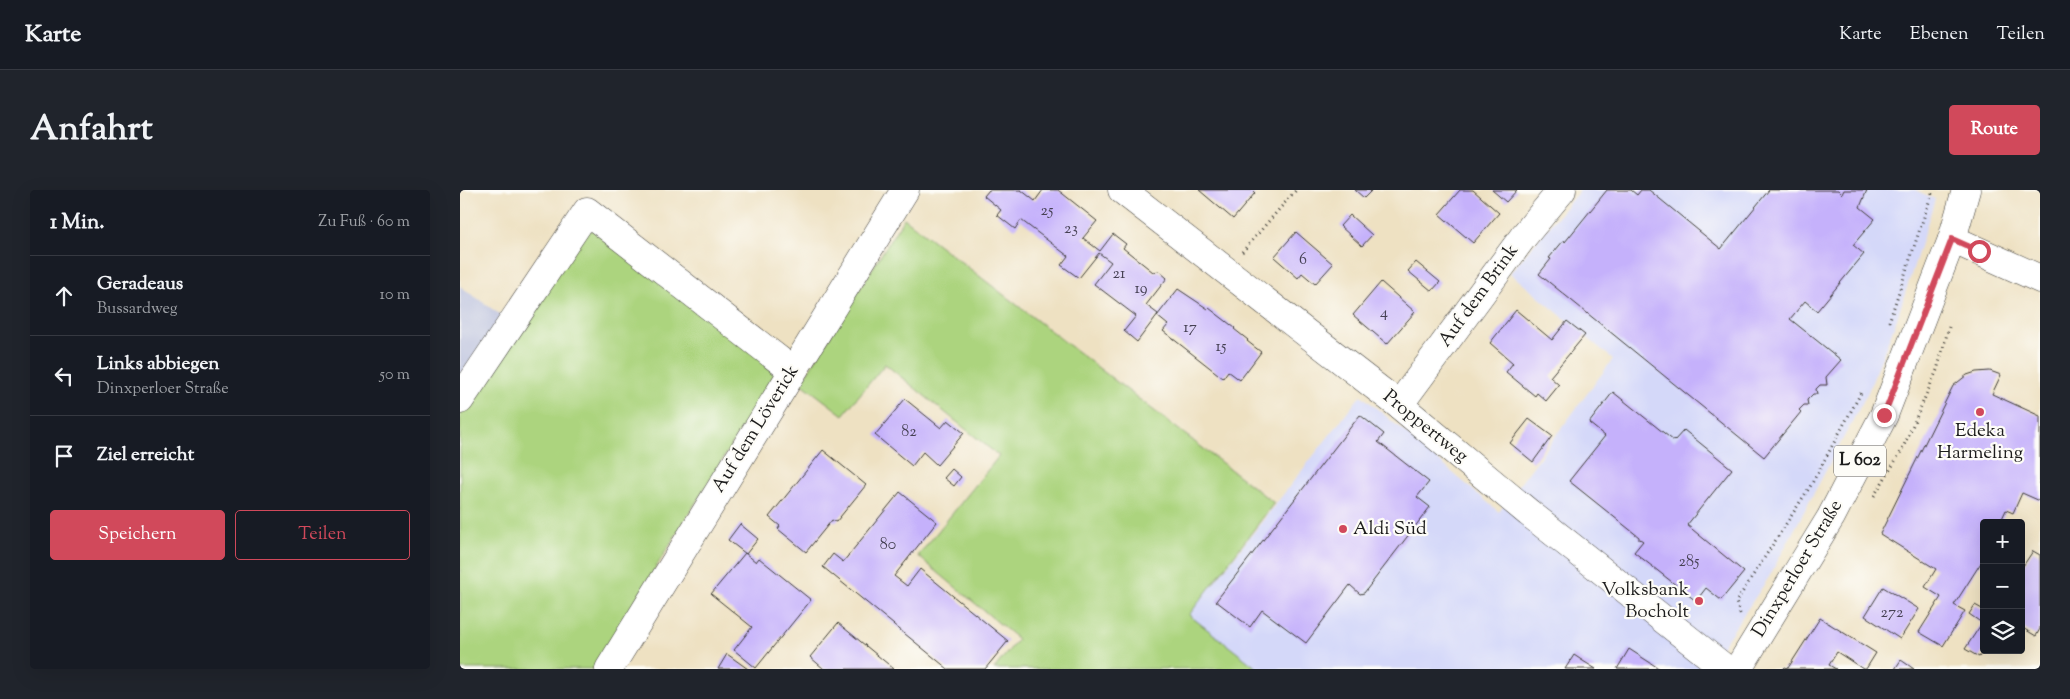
<!DOCTYPE html>
<html lang="de">
<head>
<meta charset="utf-8">
<style>
	body { margin:0; font-family:"Sorts Mill Goudy",serif; background:#20242c; color:#f1f3f6 }
	.controls { position:absolute; right:15px; bottom:15px; display:grid; overflow:hidden; border-radius:5px; box-shadow:0 5px 20px #0002 }
	.controls button { width:45px; height:45px; display:grid; place-items:center; padding:0; border:0; border-bottom:1px solid #363941; background:#171b24; color:#f1f3f6; font:25px sans-serif }
	.stop { position:absolute; width:15px; height:15px; margin:-11px; border:4px solid #d1495b; border-radius:50%; background:#fff }
	.stop.end { background:#d1495b; border-color:#fff; box-shadow:0 1px 5px #0008 }
	.list { margin:0; padding:0; list-style:none }
	h2 { display:flex; justify-content:space-between; align-items:center; height:65px; margin:0; padding:0 20px; font-size:21px }
	h2 small { font-size:16px; font-weight:400; color:#9ea1a6 }
	.list li { display:grid; grid-template-columns:32px 1fr auto; gap:15px; align-items:center; box-sizing:border-box; height:80px; padding:0 20px; border-top:1px solid #363941 }
	.list b { display:block; font-size:19px; white-space:nowrap }
	.list p { margin:0; font-size:16px; white-space:nowrap; color:#9ea1a6 }
	.list em { font-size:16px; font-style:normal; color:#9ea1a6 }
	.actions { display:flex; gap:10px; padding:15px 20px }
	.actions a { flex:1; padding:11px 0; border:1px solid #d1495b; border-radius:5px; text-align:center; font-size:18px; color:#d1495b }
	.actions .main { background:#d1495b; color:#fff }
	.icon { flex:none; width:28px; height:28px; fill:none; stroke:currentColor; stroke-width:2; stroke-linecap:round; stroke-linejoin:round }
	.map { position:relative; flex:none; width:1580px; height:479px; overflow:hidden; border-radius:5px }
	header { display:flex; align-items:center; gap:30px; box-sizing:border-box; height:70px; padding:0 25px; background:#171b24; border-bottom:1px solid #363941 }
	header strong { font-size:24px }
	nav { display:flex; gap:28px; margin-inline-start:auto; font-size:18px }
	.intro { display:flex; align-items:center; justify-content:space-between; box-sizing:border-box; height:120px; padding:0 30px }
	h1 { margin:0; font-size:35px }
	.button { padding:12px 22px; border-radius:5px; background:#d1495b; color:#fff; font-size:18px; font-weight:700 }
	main { display:flex; gap:30px; padding:0 30px }
	aside { flex:1; background:#171b24; border-radius:5px; box-shadow:0 5px 20px #0002 }
	.map>svg:first-child { display:block }
	.built { fill:#d4d8f9 }
	.industrial { fill:#bdc3de }
	.green { fill:#acd47e; stroke:#64784d }
	.building { fill:#c5b1fb }
	.lines { fill:none; stroke-linecap:round; stroke-linejoin:round }
	.minor-casing { stroke:#3c3a35; stroke-width:29 }
	.major-casing { stroke:#3c3a35; stroke-width:29 }
	.path { stroke:#3c3a35; stroke-width:3; stroke-dasharray:1 4; stroke-linecap:butt }
	.minor { stroke:#fff; stroke-width:28 }
	.major { stroke:#fff; stroke-width:28 }
	.route { stroke:#d1495b; stroke-width:6 }
	.poi-dot { fill:#d1495b; stroke:#fdfcf7; stroke-width:2 }
	.labels { text-anchor:middle; dominant-baseline:central; stroke-width:4.5; stroke-linejoin:round; paint-order:stroke }
	.number-label { font-size:16px; fill:#464154 }
	.shield { fill:#fdfcf7; stroke:#605f5e; stroke-width:1 }
	.shield-label { font-size:18px; font-weight:bold; fill:#1c1c1c }
	.street-label { font-size:19px; fill:#1c1c1c; stroke:#fdfcf7 }
	.poi-label { font-size:19px; fill:#1c1c1c; stroke:#fdfcf7 }
</style>
</head>
<body>
<header>
<strong>Karte</strong>
<nav><a>Karte</a><a>Ebenen</a><a>Teilen</a></nav>
</header>
<div class="intro"><h1>Anfahrt</h1><a class="button">Route</a></div>
<main>
<aside>
<h2>1 Min.<small>Zu Fuß · 60 m</small></h2>
<ul class="list">
<li><svg class="icon" aria-label="ahead" viewBox="0 0 24 24"><path d="M12 20V5M6 11l6-6 6 6"/></svg><div><b>Geradeaus</b><p>Bussardweg</p></div><em>10 m</em></li>
<li><svg class="icon" aria-label="left" viewBox="0 0 24 24"><path d="M17 20v-9H6M10 6l-5 5 5 5"/></svg><div><b>Links abbiegen</b><p>Dinxperloer Straße</p></div><em>50 m</em></li>
<li><svg class="icon" aria-label="arrive" viewBox="0 0 24 24"><path d="M6 21V4h12l-3 4 3 4H6"/></svg><div><b>Ziel erreicht</b></div></li>
</ul>
<div class="actions"><a class="main">Speichern</a><a>Teilen</a></div>
</aside>
<div class="map">
<svg width="1580" height="479" viewBox="0 0 1580 479">
	<rect width="100%" height="100%" fill="#fdfcf7"/>
	<filter id="ink" filterUnits="userSpaceOnUse"><feTurbulence type="fractalNoise" baseFrequency=".02" numOctaves="2"/><feDisplacementMap in="SourceGraphic" scale="10" xChannelSelector="R" yChannelSelector="G"/><feConvolveMatrix kernelMatrix="1 2 1 2 8 2 1 2 1" color-interpolation-filters="sRGB"/></filter>
	<filter id="wash" filterUnits="userSpaceOnUse"><feTurbulence type="fractalNoise" baseFrequency=".0096" numOctaves="4" result="noise"/><feDisplacementMap in="SourceGraphic" scale="20" xChannelSelector="R" yChannelSelector="G"/><feGaussianBlur stdDeviation="1.12" result="paint"/><feColorMatrix in="noise" values="0 0 0 0 0 0 0 0 0 0 0 0 0 0 0 0 0 1.4 0 .05"/><feComposite in="paint" operator="in"/></filter>
	<g filter="url(#wash)">
		<rect width="100%" height="100%" fill="#eee1c2"/>
		<!-- built -->
		<path class="built" d="M1120,0h335l20,9 -38,120 -29,73 -99,185 -62,92h-449l-69,-54 172,-220 138,117 114,-153 -103,-86z"/>
		<!-- industrial -->
		<path class="industrial" d="M0,96l42,30 -42,63z"/>
		<!-- green -->
		<g class="green">
			<path d="M444,28l370,285 -85,112 69,54h-264l24,-30 -100,-83 81,-100 -114,-92 -42,51 -42,-32z"/>
			<path d="M129,31l190,147 -186,301h-133v-254z"/>
		</g>
		<g id="blocks">
			<!-- building -->
			<g class="building">
				<path d="M529,0h32l14,11 8,-11h15l39,31 -14,17 17,13 13,-17 13,10 -3,4 30,24 6,-1 8,7 -21,27 12,9 -21,28 -13,-11 12,-15 -42,-32 17,-22 -12,-9 -20,25 -18,-13 7,-9 -47,-36 -6,9 -18,-14 4,-5 -17,-14z"/>
				<path d="M739,0h53l3,3 -22,26z"/>
				<path d="M895,0h17l-8,8z"/>
				<path d="M1000,0h13l26,23 -26,30 -34,-29z"/>
				<path d="M1032,0h25l-11,12z"/>
				<path d="M1147,0h24l6,5 4,-5h8l72,59 48,-59h69l4,4 2,-4h23l-7,17 15,12 -22,26 11,9 -47,57 -12,-10 -15,18 51,41 -15,17 1,8h-7l-4,4 1,5h-4l-6,6 1,5h-4l-5,5 2,2 -37,45 -225,-183 12,-15 -2,-1 15,-18 1,2z"/>
				<path d="M890,25l22,20 -10,11 -22,-20z"/>
				<path d="M836,42l37,32 -18,20 -13,-11 -4,5 -24,-21z"/>
				<path d="M956,72l24,20 -8,9 -24,-20z"/>
				<path d="M921,92l34,30 -28,32 -34,-29z"/>
				<path d="M718,99l30,20 1,-1 26,20 -1,1 14,11 -1,1 14,11 -21,28 -12,-9 -5,7 -60,-47 5,-6 -11,-9z"/>
				<path d="M1056,120l36,30 15,-19 18,14 -35,42 9,8 -13,16 -9,-8 -2,3 -29,-24 7,-9 -23,-20z"/>
				<path d="M1530,181l11,4 -9,19 48,22v85l-18,-8 -9,20 -7,-3 -6,13h-16v35l-30,47 11,6 -22,35 -24,-14 22,-35 -16,-10 11,-18 -56,-35 73,-148 14,-11 9,-3z"/>
				<path d="M1153,202l61,49 10,-11 48,39 -45,56 57,47 -23,28 -15,-12 -10,13 -62,-49 9,-11 -3,-2 -1,1v-3l-70,-56 36,-45 -16,-13z"/>
				<path d="M445,209l36,29 7,-8 16,13 -27,32 -14,-13 -11,14 -37,-31z"/>
				<path d="M900,225l24,19 -6,8 51,40 -12,15 13,10 -66,86 -4,1 -10,-9 -44,58 -44,-33 -12,17 -34,-26z"/>
				<path d="M1069,229l23,17 -19,26 -23,-19z"/>
				<path d="M363,260l43,35 -30,37 -4,-2 -26,32 -28,-23 2,-3 -11,-9z"/>
				<path d="M492,279l9,8 -7,9 -10,-8z"/>
				<path d="M440,302l37,30 -43,54 13,10 13,-17 88,72 -23,28h-37l-125,-102 10,-13 10,8z"/>
				<path d="M280,334l18,15 -12,15 -18,-14z"/>
				<path d="M1573,361l7,4v74l-4,7 -15,-9v-58z"/>
				<path d="M285,363l11,9 3,-4 52,42 -55,68 -22,-18 18,-23 -41,-33z"/>
				<path d="M1423,397l36,22 -19,30 -35,-23z"/>
				<path d="M1515,415l9,5v40l-5,7 -14,-8 17,-26 -13,-9z"/>
				<path d="M1360,428l56,35 -10,16h-3l-26,-17 -8,13 7,4h-53l2,-2 3,1z"/>
				<path d="M378,433l56,46h-70l-14,-12z"/>
				<path d="M1169,459l31,20h-43z"/>
				<path d="M267,464l21,15h-30z"/>
				<path d="M1114,465l9,6 13,8h-31z"/>
				<path d="M1441,470l13,9h-19z"/>
			</g>
		</g>
	</g>
	<g filter="url(#ink)">
		<use href="#blocks" fill-opacity="0" stroke="#3c3a35" stroke-width="1"/>
		<g class="lines">
			<!-- minor casing -->
			<g class="minor-casing">
				<g id="minor">
					<path d="M662,0l277,215 130,108 197,156"/>
					<path d="M1492,49l88,40"/>
					<path d="M0,210l127,-189 205,159"/>
					<path d="M939,215l124,-168 39,-47"/>
					<path d="M149,479l296,-479"/>
				</g>
			</g>
			<!-- major casing -->
			<g class="major-casing">
				<path id="major" d="M1278,479l93,-152 53,-102 68,-176 14,-49"/>
			</g>
			<!-- path -->
			<g class="path">
				<path d="M782,62l54,-62"/>
				<path d="M1429,132l44,-132"/>
				<path d="M1414,306l28,-46 35,-80 12,-43"/>
				<path d="M1280,424l-4,-12 75,-117 51,-94"/>
			</g>
			<!-- minor -->
			<use href="#minor" class="minor"/>
			<!-- major -->
			<use href="#major" class="major"/>
		</g>
	</g>
	<g class="lines" filter="url(#ink)">
		<!-- route -->
		<path class="route" d="M1424,225l68,-176 27,12"/>
	</g>
	<!-- markers -->
	<g class="poi-dot">
		<circle cx="1520" cy="222" r="5"/>
		<circle cx="883" cy="339" r="5"/>
		<circle cx="1239" cy="411" r="5"/>
	</g>
	<g class="labels">
		<!-- number labels -->
		<g class="number-label">
			<text x="587" y="21">25</text>
			<text x="611" y="39">23</text>
			<text x="843" y="70">6</text>
			<text x="659" y="84">21</text>
			<text x="681" y="99">19</text>
			<text x="924" y="123">4</text>
			<text x="730" y="138">17</text>
			<text x="761" y="157">15</text>
			<text x="449" y="242">82</text>
			<text x="428" y="355">80</text>
			<text x="1229" y="372">285</text>
			<text x="1432" y="423">272</text>
		</g>
		<!-- shield labels -->
		<rect class="shield" x="1374" y="255.5" width="52" height="31" rx="4"/>
		<g class="shield-label">
			<text x="1400" y="271">L 602</text>
		</g>
		<!-- street labels -->
		<g class="street-label">
			<text transform="translate(1019 106) rotate(-54)">Auf dem Brink</text>
			<text transform="translate(965 237) rotate(39)">Proppertweg</text>
			<text transform="translate(296 239) rotate(-58)">Auf dem Löverick</text>
			<text transform="translate(1338 379) rotate(-59)">Dinxperloer Straße</text>
		</g>
		<!-- poi labels -->
		<g class="poi-label">
			<text x="1520" y="241">Edeka<tspan x="1520" dy="22">Harmeling</tspan></text>
			<text x="893" y="339" text-anchor="start">Aldi Süd</text>
			<text x="1229" y="400" text-anchor="end">Volksbank<tspan x="1229" dy="22">Bocholt</tspan></text>
		</g>
	</g>
</svg>
<div class="controls">
<button>+</button>
<button>−</button>
<button><svg class="icon" aria-label="layers" viewBox="0 0 24 24"><path d="M12 4l9 5-9 5-9-5zM3 14l9 5 9-5"/></svg></button>
</div>
<div class="stop" style="left:1519px;top:61px"></div>
<div class="stop end" style="left:1424px;top:225px"></div>
</div>
</main>
</body>
</html>
